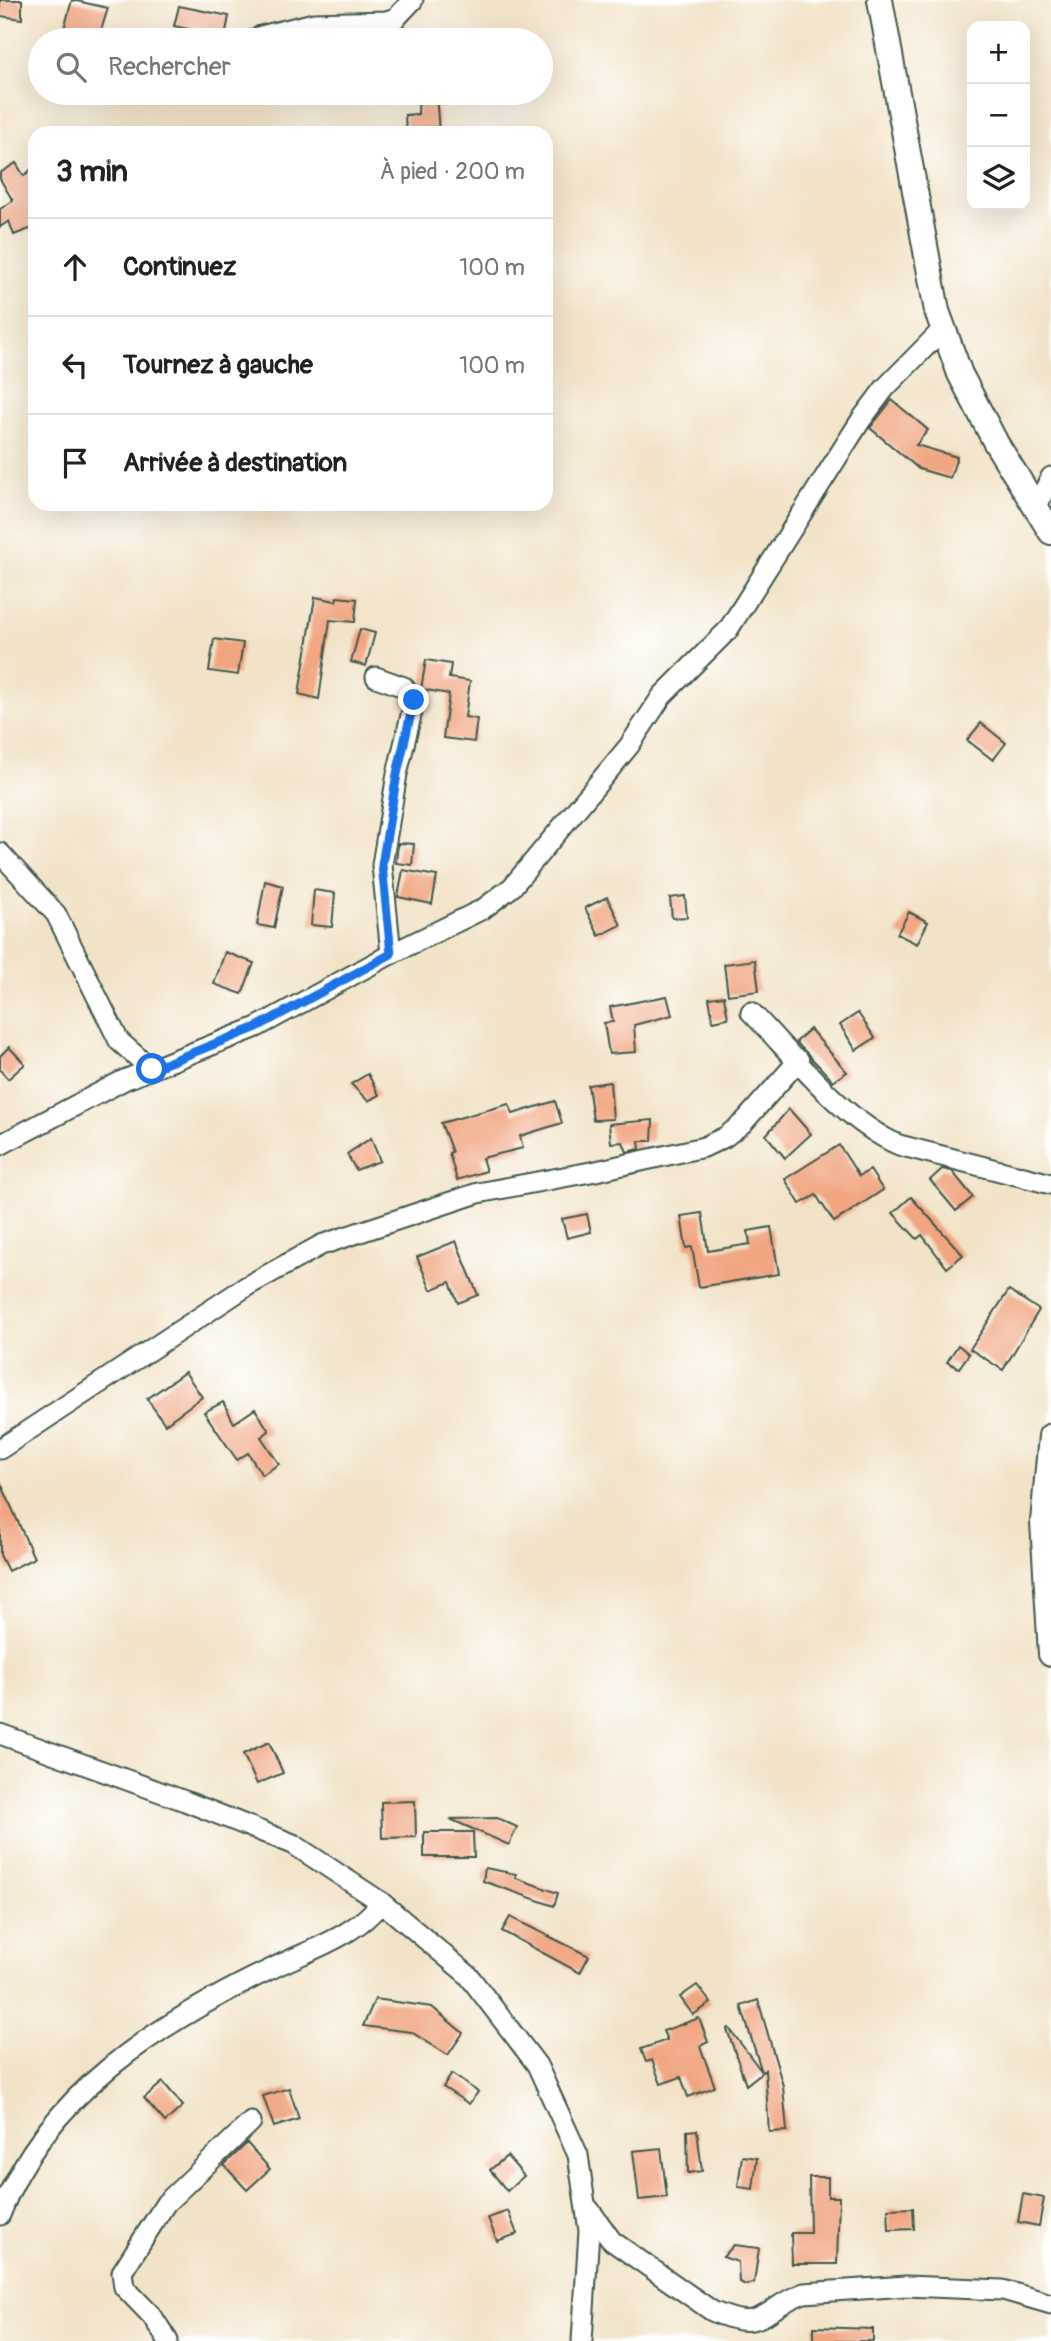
<!DOCTYPE html>
<html lang="fr">
<head>
<meta charset="utf-8">
<style>
	body { margin:0; font-family:Pangolin,sans-serif; background:#f2f2f2; color:#222 }
	.controls { position:absolute; right:21px; top:21px; display:grid; overflow:hidden; border-radius:14px; box-shadow:0 7px 28px #0002 }
	.controls button { width:63px; height:63px; display:grid; place-items:center; padding:0; border:0; border-bottom:2px solid #e0e0e0; background:#fff; color:#222; font:35px sans-serif }
	.stop { position:absolute; width:21px; height:21px; margin:-16px; border:5px solid #1a73e8; border-radius:50%; background:#fff }
	.stop.end { background:#1a73e8; border-color:#fff; box-shadow:0 2px 7px #0008 }
	.list { margin:0; padding:0; list-style:none }
	h2 { display:flex; justify-content:space-between; align-items:center; height:91px; margin:0; padding:0 28px; font-size:30px }
	h2 small { font-size:23px; font-weight:400; color:#767676 }
	.list li { display:grid; grid-template-columns:46px 1fr auto; gap:21px; align-items:center; box-sizing:border-box; height:98px; padding:0 28px; border-top:2px solid #e0e0e0 }
	.list b { display:block; font-size:26px; white-space:nowrap }
	.list em { font-size:23px; font-style:normal; color:#767676 }
	.icon { flex:none; width:38px; height:38px; fill:none; stroke:currentColor; stroke-width:2; stroke-linecap:round; stroke-linejoin:round }
	.map { position:relative; flex:none; width:1051px; height:2341px; overflow:hidden }
	.search { position:absolute; background:#fff; box-shadow:0 7px 28px #0002; left:28px; top:28px; width:525px; height:77px; display:flex; align-items:center; gap:18px; box-sizing:border-box; padding:0 24px; border-radius:38px; color:#767676; font-size:26px }
	.panel { position:absolute; background:#fff; box-shadow:0 7px 28px #0002; left:28px; top:126px; width:525px; height:385px; border-radius:21px }
	.map>svg:first-child { display:block }
	.building { fill:#f1a581 }
	.lines { fill:none; stroke-linecap:round; stroke-linejoin:round }
	.minor-casing { stroke:#3f564a; stroke-width:23 }
	.tertiary-casing { stroke:#3f564a; stroke-width:28 }
	.minor { stroke:#fff; stroke-width:19 }
	.tertiary { stroke:#fff; stroke-width:24 }
	.route { stroke:#1a73e8; stroke-width:9 }
</style>
</head>
<body>
<div class="map">
<svg width="1051" height="2341" viewBox="0 0 1051 2341">
	<rect width="100%" height="100%" fill="#fff"/>
	<filter id="ink" filterUnits="userSpaceOnUse"><feTurbulence type="fractalNoise" baseFrequency=".0143" numOctaves="2"/><feDisplacementMap in="SourceGraphic" scale="14" xChannelSelector="R" yChannelSelector="G"/><feConvolveMatrix kernelMatrix="1 2 1 2 8 2 1 2 1" color-interpolation-filters="sRGB"/></filter>
	<filter id="wash" filterUnits="userSpaceOnUse"><feTurbulence type="fractalNoise" baseFrequency=".00686" numOctaves="4" result="noise"/><feDisplacementMap in="SourceGraphic" scale="28" xChannelSelector="R" yChannelSelector="G"/><feGaussianBlur stdDeviation="1.57" result="paint"/><feColorMatrix in="noise" values="0 0 0 0 0 0 0 0 0 0 0 0 0 0 0 0 0 1.4 0 .05"/><feComposite in="paint" operator="in"/></filter>
	<g filter="url(#wash)">
		<rect width="100%" height="100%" fill="#f2e3c8"/>
		<g id="blocks">
			<!-- building -->
			<g class="building">
				<path d="M0,0h22v19l-22,-3z"/>
				<path d="M72,0l36,8 -10,32h-37z"/>
				<path d="M179,6l50,10 -4,21 -51,-11z"/>
				<path d="M348,34h25l13,6h-41z"/>
				<path d="M419,93h17l3,40h-33l-1,-18 13,-1z"/>
				<path d="M16,163l8,13 11,-10v61l-21,8 -5,-14 -9,6v-18l13,-8 -13,-22v-6z"/>
				<path d="M892,400l36,30 -12,15 41,12 -7,21 -31,-9 -49,-41z"/>
				<path d="M315,597l21,4 1,-4 20,2 -2,23 -25,-2 -11,79 -20,-5z"/>
				<path d="M360,629l15,4 -9,33 -15,-4z"/>
				<path d="M214,639l29,4 -5,32 -29,-4z"/>
				<path d="M426,660l25,4 -2,14 21,3 -5,36 12,2 -3,23 -31,-4 6,-44 -28,-5z"/>
				<path d="M981,723l25,20 -13,17 -26,-20z"/>
				<path d="M398,843l16,1 -2,21 -16,-2z"/>
				<path d="M403,870l34,6 -5,28 -34,-7z"/>
				<path d="M265,881l18,5 -9,42 -17,-3z"/>
				<path d="M314,890l21,3 -3,34 -21,-2z"/>
				<path d="M685,896l2,21 -15,1 -2,-20z"/>
				<path d="M607,897l14,28 -22,11 -14,-28z"/>
				<path d="M909,912l19,10 -11,22 -20,-10z"/>
				<path d="M225,952l29,11 -12,31 -28,-10z"/>
				<path d="M755,960l4,31 -31,4 -4,-31z"/>
				<path d="M667,996l5,19 -38,10 2,27 -27,2 -5,-31 9,-1 -3,-15z"/>
				<path d="M724,996l4,22 -15,3 -4,-23z"/>
				<path d="M858,1013l17,25 -19,12 -16,-25z"/>
				<path d="M810,1029l37,43 -14,9 -37,-39z"/>
				<path d="M9,1047l16,17 -17,15 -8,-9v-14z"/>
				<path d="M368,1074l11,21 -11,6 -17,-17z"/>
				<path d="M610,1082l3,37 -20,1 -5,-35z"/>
				<path d="M555,1101l7,22 -42,13 3,12 -41,10 4,13 -29,9 -8,-27 3,-1 -11,-29 68,-19 4,10z"/>
				<path d="M789,1109l22,25 -26,24 -19,-23z"/>
				<path d="M653,1120l-1,21h-13l1,8 -13,3 -4,-10 -12,1 -2,-19z"/>
				<path d="M371,1138l9,23 -24,9 -9,-16z"/>
				<path d="M839,1145l20,31 11,-6 13,20 -49,32 -18,-27 -16,9 -15,-25z"/>
				<path d="M942,1169l10,2 21,26 -17,14 -26,-31z"/>
				<path d="M911,1197l52,58 -16,13 -25,-33 -5,4 -24,-26z"/>
				<path d="M702,1213l6,38 42,-7 -2,-13 23,-4 8,47 -80,13 -7,-40 -6,1 -5,-32z"/>
				<path d="M587,1214l4,18 -24,6 -5,-19z"/>
				<path d="M456,1241l22,54 -20,8 -8,-21 -19,8 -14,-33z"/>
				<path d="M1009,1290l30,20 -36,60 -33,-21z"/>
				<path d="M958,1345l11,9 -10,14 -12,-6z"/>
				<path d="M185,1372l17,25 -37,27 -18,-25z"/>
				<path d="M223,1402l11,21 21,-14 14,22 -8,6 18,27 -17,11 -14,-22 -11,7 -33,-48z"/>
				<path d="M0,1481l34,77 -26,13 -8,-16z"/>
				<path d="M269,1742l14,31 -26,11 -14,-30z"/>
				<path d="M415,1801l1,36 -34,1 -1,-36z"/>
				<path d="M497,1818l20,9 -8,18 -59,-26z"/>
				<path d="M424,1832h49l1,25h-50z"/>
				<path d="M485,1868l31,6v4l42,15 -4,13 -71,-25z"/>
				<path d="M510,1917l79,39 -9,17 -78,-42z"/>
				<path d="M697,1985l14,18 -18,12 -13,-18z"/>
				<path d="M375,1999l57,8 31,26 -15,22 -37,-23 -48,-6z"/>
				<path d="M758,2000l25,86 4,45 -18,1 -4,-62 -19,15 -19,-56 2,-1 33,44 -21,-66z"/>
				<path d="M699,2018l9,24 -8,4 15,41 -27,10 -7,-20 -20,7 -9,-24 -6,2 -5,-13 26,-9 -4,-9z"/>
				<path d="M452,2074l26,18 -9,12 -26,-17z"/>
				<path d="M163,2082l20,24 -18,16 -21,-24z"/>
				<path d="M289,2088l10,31 -25,8 -11,-31z"/>
				<path d="M697,2130l5,41 -14,2 -1,-42z"/>
				<path d="M247,2143l23,26 -23,21 -23,-25z"/>
				<path d="M661,2148l6,49 -28,3 -6,-49z"/>
				<path d="M507,2156l17,20 -17,15 -17,-21z"/>
				<path d="M742,2156l15,2 -4,31 -15,-2z"/>
				<path d="M809,2177h19v20h11l-2,67h-45l-1,-31h19z"/>
				<path d="M1023,2194l21,4 -5,28 -21,-4z"/>
				<path d="M913,2208l1,21 -25,1 -1,-21z"/>
				<path d="M508,2211l9,23 -20,7 -9,-23z"/>
				<path d="M734,2245l25,3 -5,35 -8,2 -7,-3 -1,-20 -15,-5z"/>
				<path d="M814,2327l59,2v12h-59z"/>
			</g>
		</g>
	</g>
	<g filter="url(#ink)">
		<use href="#blocks" fill-opacity="0" stroke="#3f564a" stroke-width="2"/>
		<g class="lines">
			<!-- minor casing -->
			<g class="minor-casing">
				<g id="minor">
					<path d="M254,40l7,-4 53,-13 72,-2 10,-3 17,-18"/>
					<path d="M1036,508l15,-31"/>
					<path d="M376,677l28,10 10,16 -17,71 -15,91 9,89"/>
					<path d="M0,853l56,61 63,127 32,28"/>
					<path d="M751,1012c43,44 92,109 148,133l152,39"/>
					<path d="M0,1145l124,-65 133,-53 134,-73 92,-45 29,-22 117,-141 33,-50 66,-66 133,-210 24,-32 58,-59"/>
					<path d="M0,1449l247,-163 74,-41 157,-52 118,-22 108,-24 21,-10 18,-14 56,-63"/>
					<path d="M0,1734l185,67 108,43 88,58 87,73 69,90 41,90 11,76 -7,110"/>
					<path d="M589,2209l23,32 100,70c53,24 50,-3 92,-18l102,-7 97,4 48,14"/>
					<path d="M0,2215c45,-122 161,-193 273,-247 36,-18 85,-33 108,-66"/>
					<path d="M168,2341l-16,-25 -28,-29 -2,-15 44,-69 85,-81"/>
				</g>
			</g>
			<!-- tertiary casing -->
			<g class="tertiary-casing">
				<g id="tertiary">
					<path d="M880,0l57,311 23,63 36,69 55,89"/>
					<path d="M1051,1436l-8,86 8,132"/>
				</g>
			</g>
			<!-- minor -->
			<use href="#minor" class="minor"/>
			<!-- tertiary -->
			<use href="#tertiary" class="tertiary"/>
		</g>
	</g>
	<g class="lines" filter="url(#ink)">
		<!-- route -->
		<path class="route" d="M152,1069l105,-42 134,-73 -9,-89 15,-91 17,-74"/>
	</g>
</svg>
<div class="controls">
<button>+</button>
<button>−</button>
<button><svg class="icon" aria-label="layers" viewBox="0 0 24 24"><path d="M12 4l9 5-9 5-9-5zM3 14l9 5 9-5"/></svg></button>
</div>
<div class="stop" style="left:152px;top:1069px"></div>
<div class="stop end" style="left:414px;top:700px"></div>
<div class="search"><svg class="icon" aria-label="search" viewBox="0 0 24 24"><circle cx="10" cy="10" r="6"/><path d="M15 15l6 6"/></svg>Rechercher</div>
<section class="panel">
<h2>3 min<small>À pied · 200 m</small></h2>
<ul class="list">
<li><svg class="icon" aria-label="ahead" viewBox="0 0 24 24"><path d="M12 20V5M6 11l6-6 6 6"/></svg><div><b>Continuez</b></div><em>100 m</em></li>
<li><svg class="icon" aria-label="left" viewBox="0 0 24 24"><path d="M17 20v-9H6M10 6l-5 5 5 5"/></svg><div><b>Tournez à gauche</b></div><em>100 m</em></li>
<li><svg class="icon" aria-label="arrive" viewBox="0 0 24 24"><path d="M6 21V4h12l-3 4 3 4H6"/></svg><div><b>Arrivée à destination</b></div></li>
</ul>
</section>
</div>
</body>
</html>
